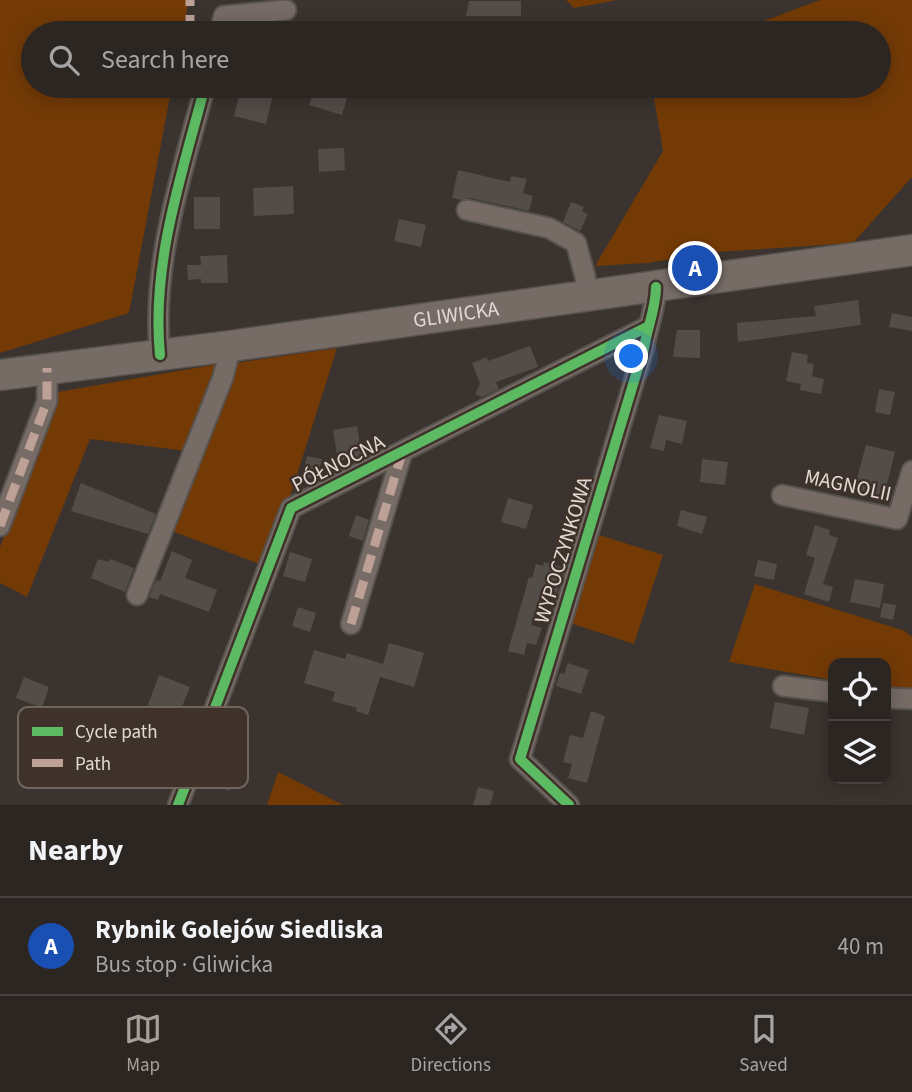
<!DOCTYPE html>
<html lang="en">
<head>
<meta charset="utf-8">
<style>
	body { margin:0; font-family:"Source Sans 3",sans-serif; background:#342e2b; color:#f1f3f6 }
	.controls { position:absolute; right:21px; bottom:21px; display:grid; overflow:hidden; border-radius:14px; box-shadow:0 4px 18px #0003 }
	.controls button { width:63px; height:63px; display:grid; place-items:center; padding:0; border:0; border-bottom:2px solid #484341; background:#2c2623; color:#f1f3f6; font:35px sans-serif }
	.you { position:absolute; left:632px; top:357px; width:24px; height:24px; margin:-18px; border:5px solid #fff; border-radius:50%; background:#1a73e8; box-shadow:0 0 0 10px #1a73e833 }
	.badge { display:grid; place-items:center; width:46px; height:46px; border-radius:50%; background:#a79f9a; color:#fff; font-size:23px; font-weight:700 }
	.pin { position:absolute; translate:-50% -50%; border:4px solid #fff; box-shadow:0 2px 7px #0006 }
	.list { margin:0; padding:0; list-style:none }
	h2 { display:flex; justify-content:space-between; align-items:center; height:91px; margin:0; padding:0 28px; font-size:30px }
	h2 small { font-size:23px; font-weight:400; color:#a6a5a6 }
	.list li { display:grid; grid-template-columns:46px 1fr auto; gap:21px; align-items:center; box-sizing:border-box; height:98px; padding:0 28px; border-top:2px solid #484341 }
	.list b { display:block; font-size:26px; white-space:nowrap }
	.list p { margin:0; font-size:23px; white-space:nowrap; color:#a6a5a6 }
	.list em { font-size:23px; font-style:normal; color:#a6a5a6 }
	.icon { flex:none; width:38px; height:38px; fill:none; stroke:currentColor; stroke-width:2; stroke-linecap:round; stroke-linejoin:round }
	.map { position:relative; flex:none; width:912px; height:805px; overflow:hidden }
	.search { position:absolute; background:#2c2623; box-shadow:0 4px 18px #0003; left:21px; right:21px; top:21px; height:77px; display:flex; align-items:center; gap:18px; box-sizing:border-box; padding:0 24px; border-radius:38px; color:#a6a5a6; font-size:26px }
	.sheet { height:189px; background:#2c2623 }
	nav { display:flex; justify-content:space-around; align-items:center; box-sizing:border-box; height:98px; border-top:2px solid #484341; background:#2c2623; font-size:19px; color:#a6a5a6 }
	nav a { display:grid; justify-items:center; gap:4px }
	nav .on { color:#a79f9a }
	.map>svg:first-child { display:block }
	.green { fill:#733a06 }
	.building { fill:#534d49 }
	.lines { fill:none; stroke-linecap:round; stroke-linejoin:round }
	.street-casing { stroke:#57524e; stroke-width:23 }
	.primary-casing { stroke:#57524e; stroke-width:33 }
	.street { stroke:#766b65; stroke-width:19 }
	.primary { stroke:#766b65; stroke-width:30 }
	.quiet { stroke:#bda197; stroke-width:9; stroke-dasharray:18 9; stroke-linecap:butt }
	.cycleway-casing { stroke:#3f322a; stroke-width:15 }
	.cycleway { stroke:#5cba63; stroke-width:10 }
	.labels { text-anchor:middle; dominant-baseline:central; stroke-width:5; stroke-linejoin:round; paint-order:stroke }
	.street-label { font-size:21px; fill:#e2d9d4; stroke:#3f322a }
	.key { fill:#3f322a; stroke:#70645d; stroke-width:2 }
	.key-label { font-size:19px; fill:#e2d9d4 }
</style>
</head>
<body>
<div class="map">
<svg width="912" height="805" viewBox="0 0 912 805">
	<rect width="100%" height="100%" fill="#3a332f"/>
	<!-- green -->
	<g class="green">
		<path d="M0,0h189l-7,33h-149v53h139l-43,227 -129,40z"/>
		<path d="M566,0h51l-43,8z"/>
		<path d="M820,0h92v177l-59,66 -136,9 -70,11 -52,3 68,-115 -11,-65h227v-53h-147z"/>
		<path d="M337,348l-47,149 -31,67 -90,-34 66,-167z"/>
		<path d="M218,364l-31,87 -97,-12 -63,158 -27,-14v-36l58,-155z"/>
		<path d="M599,535l64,20 -29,89 -64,-21z"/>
		<path d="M755,584l150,47 7,6v57l-26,-5v-26h-53v17l-104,-18z"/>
		<path d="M278,772l65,33h-76z"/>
	</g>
	<!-- building -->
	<g class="building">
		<path d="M469,1h52v15h-55z"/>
		<path d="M315,86h30l-3,9 5,3 -5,17 -33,-10z"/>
		<path d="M241,87l32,7 -7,30 -32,-8z"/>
		<path d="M344,148l1,22 -26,2 -1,-23z"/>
		<path d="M458,170l52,12 1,-6 16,3 -4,14 10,3 -4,15 -59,-13 -9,2 -9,-2z"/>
		<path d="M293,186l1,28 -40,2 -1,-28z"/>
		<rect x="194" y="197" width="26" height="32"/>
		<path d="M571,202l13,5 -2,4 6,3 -8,17 -17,-9z"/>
		<path d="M399,219l27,6 -5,22 -27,-6z"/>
		<path d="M227,255l1,28h-27v-4l-13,1 -1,-15h14l-1,-9z"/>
		<path d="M858,300l3,25 -123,17 -1,-19 79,-7 -2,-10z"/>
		<path d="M892,313l20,4v14l-23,-4z"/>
		<path d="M677,330h23v28l-27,-1z"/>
		<path d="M530,346l8,21 -42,15 3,7 -17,8 -7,-3 5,-10 -8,-21 15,-6 1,4z"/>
		<path d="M792,352l16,3 -1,8 7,1 -2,12 12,3 -3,15 -21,-4 1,-6 -15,-3z"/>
		<path d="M879,389l16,3 -5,23 -15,-3z"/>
		<path d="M659,415l28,6 -5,23 -16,-4 -2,11 -14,-3z"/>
		<path d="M357,426l5,31 -24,4 -5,-31z"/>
		<path d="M866,445l29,7 -11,44 -30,-7z"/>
		<path d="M307,456l15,3 -5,20 -15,-2z"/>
		<path d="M702,459l26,3 -3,23 -25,-3z"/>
		<path d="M81,483l75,31 -8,20 -77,-23z"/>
		<path d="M508,498l25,7 -7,24 -25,-7z"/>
		<path d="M681,510l26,7 -5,17 -25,-8z"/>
		<path d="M356,515l13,5 -6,21 -14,-5z"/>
		<path d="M815,525l15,5 -1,5 9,3 -15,46 10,3 -4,15 -25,-8 11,-36 -9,-3z"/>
		<path d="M172,551l20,9 -7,18 32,12 -8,22 -49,-18 -2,6 -9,-3 7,-17 4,1z"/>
		<path d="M290,552l22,7 -7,23 -22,-6z"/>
		<path d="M98,559l10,3 2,-3 24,9 -9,24 -34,-14z"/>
		<path d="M758,560l19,4 -3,16 -20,-4z"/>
		<path d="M544,562l21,6 -8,25 -15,-5 -11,37 11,3 -6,17 -9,-2 -3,12 -16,-4 21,-74 3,1 4,-14 7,2z"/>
		<path d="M855,579l29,5 -4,24 -30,-6z"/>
		<path d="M883,603l13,2 -3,15 -13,-3z"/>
		<path d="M298,607l18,6 -6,19 -18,-6z"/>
		<path d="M389,643l35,10 -10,34 -34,-10 -12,38 -12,-4 1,-3 -25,-7 3,-9 -31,-9 10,-33 31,9 2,-6 36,11z"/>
		<path d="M568,663l21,7 -8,24 -25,-8 4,-13 4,1z"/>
		<path d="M159,675l31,12 -17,42 -30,-11z"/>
		<path d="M24,677l25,10 -7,21 -26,-10z"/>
		<path d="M775,702l34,6 -5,27 -34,-7z"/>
		<path d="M591,711l14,5 -18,67 -19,-5 4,-14 -9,-2 7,-27 13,3z"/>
		<path d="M216,759l23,10 -9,22 -23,-9z"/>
		<path d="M478,787l16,4 -4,14h-17z"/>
	</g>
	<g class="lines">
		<!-- street casing -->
		<g class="street-casing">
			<g id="street">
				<path d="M219,33l5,-17 62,-6"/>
				<path d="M467,210l82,18 27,15 9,33 2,20"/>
				<path d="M160,355c-9,-92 22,-181 45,-269"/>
				<path d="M782,495l115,24 15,-48"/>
				<path d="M0,526l47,-125v-33"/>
				<path d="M137,595l86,-218 8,-31"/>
				<path d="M351,624l51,-171"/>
				<path d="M783,686l50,6"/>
				<path d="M886,698l26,1"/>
				<path d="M178,805l113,-297 356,-181"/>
				<path d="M569,805l-49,-46 124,-411c3,-20 12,-40 12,-61"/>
			</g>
		</g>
		<!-- primary casing -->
		<g class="primary-casing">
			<g id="primary">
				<path id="s1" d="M0,375l231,-29 681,-96"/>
			</g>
		</g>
		<!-- street -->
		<use href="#street" class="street"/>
		<!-- primary -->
		<use href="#primary" class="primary"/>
		<!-- quiet -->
		<g class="quiet">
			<path d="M190,33v-33"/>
			<path d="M0,526l47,-125v-33"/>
			<path d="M351,624l51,-171"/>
		</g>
		<!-- cycleway casing -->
		<g class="cycleway-casing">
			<g id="cycleway">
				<path d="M160,355c-9,-92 22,-181 45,-269"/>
				<path d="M178,805l113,-297 356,-181"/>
				<path d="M569,805l-49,-46 124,-411c3,-20 12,-40 12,-61"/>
			</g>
		</g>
		<!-- cycleway -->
		<use href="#cycleway" class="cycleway"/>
	</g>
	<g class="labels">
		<!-- street labels -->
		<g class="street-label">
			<text stroke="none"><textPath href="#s1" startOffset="460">GLIWICKA</textPath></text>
			<text transform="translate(338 463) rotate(-27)">PÓŁNOCNA</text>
			<text transform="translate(848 485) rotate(12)">MAGNOLII</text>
			<text transform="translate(563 550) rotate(-73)">WYPOCZYNKOWA</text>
		</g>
	</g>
	<!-- legend -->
	<rect x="18" y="707" width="230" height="81" rx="10" class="key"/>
	<rect x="32" y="727" width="31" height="9" fill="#5cba63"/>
	<rect x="32" y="759" width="31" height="8" fill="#bda197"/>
	<g class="key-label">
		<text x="75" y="738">Cycle path</text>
		<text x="75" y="770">Path</text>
	</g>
</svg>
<div class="controls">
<button><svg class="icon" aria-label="locate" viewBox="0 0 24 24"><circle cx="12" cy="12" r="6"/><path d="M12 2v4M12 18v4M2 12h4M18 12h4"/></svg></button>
<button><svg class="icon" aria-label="layers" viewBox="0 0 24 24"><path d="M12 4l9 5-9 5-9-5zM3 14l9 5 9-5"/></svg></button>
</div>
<div class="you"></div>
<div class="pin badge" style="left:695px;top:268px;background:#1a4fb4">A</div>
<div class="search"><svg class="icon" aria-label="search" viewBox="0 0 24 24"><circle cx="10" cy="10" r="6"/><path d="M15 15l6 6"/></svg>Search here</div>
</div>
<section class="sheet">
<h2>Nearby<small></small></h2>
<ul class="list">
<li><span class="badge" style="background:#1a4fb4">A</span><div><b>Rybnik Golejów Siedliska</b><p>Bus stop · Gliwicka</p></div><em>40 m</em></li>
</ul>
</section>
<nav>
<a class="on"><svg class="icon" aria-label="map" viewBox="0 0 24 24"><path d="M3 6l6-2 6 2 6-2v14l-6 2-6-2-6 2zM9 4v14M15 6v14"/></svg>Map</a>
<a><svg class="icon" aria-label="directions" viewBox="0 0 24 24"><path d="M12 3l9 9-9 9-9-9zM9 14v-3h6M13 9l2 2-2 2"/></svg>Directions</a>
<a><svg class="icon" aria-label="saved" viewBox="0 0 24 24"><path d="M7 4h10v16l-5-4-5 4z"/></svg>Saved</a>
</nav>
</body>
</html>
